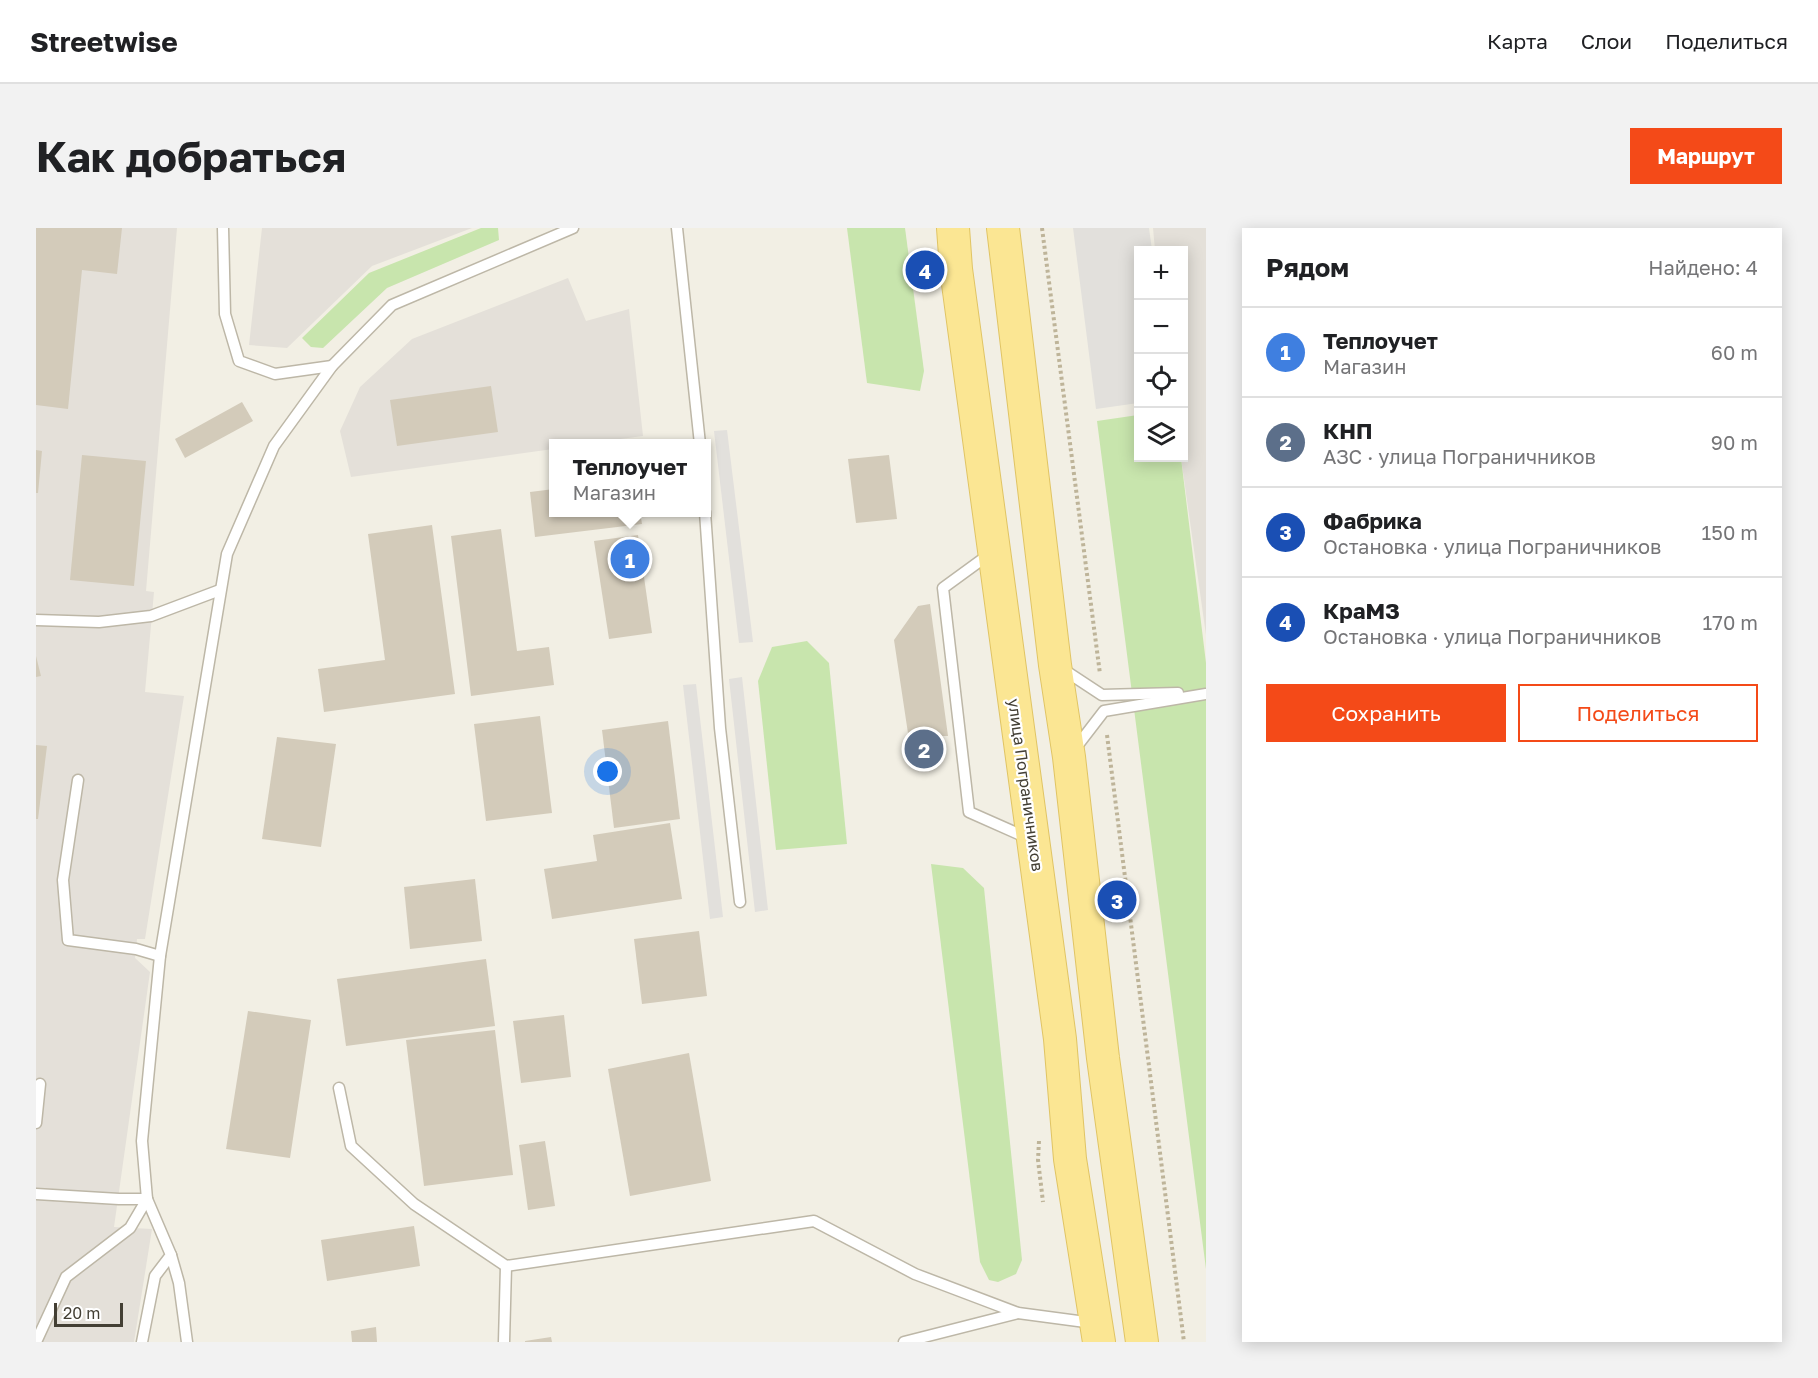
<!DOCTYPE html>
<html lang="ru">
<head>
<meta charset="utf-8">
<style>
	body { margin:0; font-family:"Golos Text",sans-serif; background:#f2f2f2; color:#202124 }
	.controls { position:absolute; right:18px; top:18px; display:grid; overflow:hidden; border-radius:0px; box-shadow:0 3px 15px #0003 }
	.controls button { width:54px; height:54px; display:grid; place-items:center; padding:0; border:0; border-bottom:2px solid #e0e0e0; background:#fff; color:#202124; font:30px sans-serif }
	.scale { position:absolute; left:18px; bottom:15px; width:69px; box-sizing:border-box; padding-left:6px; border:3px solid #433f34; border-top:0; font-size:16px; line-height:21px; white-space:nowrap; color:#433f34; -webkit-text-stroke:4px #fff; paint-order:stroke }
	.you { position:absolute; left:572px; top:544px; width:21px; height:21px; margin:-15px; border:4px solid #fff; border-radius:50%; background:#1a73e8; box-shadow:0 0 0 9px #1a73e833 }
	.badge { display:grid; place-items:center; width:39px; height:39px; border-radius:50%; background:#f44a18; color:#fff; font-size:20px; font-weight:700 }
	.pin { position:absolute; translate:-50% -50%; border:3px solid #fff; box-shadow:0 2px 6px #0006 }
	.popup { position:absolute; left:513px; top:211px; width:162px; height:78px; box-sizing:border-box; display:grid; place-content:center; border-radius:0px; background:#fff; filter:drop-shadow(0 2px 4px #0005); font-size:20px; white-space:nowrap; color:#757577 }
	.popup b { font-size:22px; color:#202124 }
	.popup::after { content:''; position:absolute; left:50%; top:100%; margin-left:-12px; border:12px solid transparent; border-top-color:#fff }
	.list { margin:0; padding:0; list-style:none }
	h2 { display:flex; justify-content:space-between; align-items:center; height:78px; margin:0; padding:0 24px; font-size:26px }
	h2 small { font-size:20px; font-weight:400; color:#757577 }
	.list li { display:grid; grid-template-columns:39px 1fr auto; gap:18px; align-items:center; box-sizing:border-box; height:90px; padding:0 24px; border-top:2px solid #e0e0e0 }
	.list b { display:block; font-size:22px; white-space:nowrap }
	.list p { margin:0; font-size:20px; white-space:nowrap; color:#757577 }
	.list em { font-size:20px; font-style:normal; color:#757577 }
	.actions { display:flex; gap:12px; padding:18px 24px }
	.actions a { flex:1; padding:14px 0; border:2px solid #f44a18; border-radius:0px; text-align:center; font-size:21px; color:#f44a18 }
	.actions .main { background:#f44a18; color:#fff }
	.icon { flex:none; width:33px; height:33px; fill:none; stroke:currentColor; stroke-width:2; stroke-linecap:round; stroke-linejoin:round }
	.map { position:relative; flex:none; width:1170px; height:1114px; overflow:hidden; border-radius:0px }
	header { display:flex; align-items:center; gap:36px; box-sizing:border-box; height:84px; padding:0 30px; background:#fff; border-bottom:2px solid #e0e0e0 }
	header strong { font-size:28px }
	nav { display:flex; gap:33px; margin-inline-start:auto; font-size:21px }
	.intro { display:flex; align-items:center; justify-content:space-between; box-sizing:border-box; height:144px; padding:0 36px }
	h1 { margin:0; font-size:42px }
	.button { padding:15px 27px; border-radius:0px; background:#f44a18; color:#fff; font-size:21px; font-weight:700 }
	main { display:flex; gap:36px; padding:0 36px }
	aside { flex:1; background:#fff; border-radius:0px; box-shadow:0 3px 15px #0003 }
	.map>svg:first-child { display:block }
	.industrial { fill:#e4e0d9 }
	.green { fill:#c8e5ad }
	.parking { fill:#e2e0dc }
	.building { fill:#d3cbba }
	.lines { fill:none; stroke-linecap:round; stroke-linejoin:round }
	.service-casing { stroke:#bdb7a7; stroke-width:13 }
	.primary-casing { stroke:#e0c464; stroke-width:34 }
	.path { stroke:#beb499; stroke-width:4; stroke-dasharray:3 3; stroke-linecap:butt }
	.service { stroke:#fff; stroke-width:10 }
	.primary { stroke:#fbe693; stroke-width:32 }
	.labels { text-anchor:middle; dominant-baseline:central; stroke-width:4.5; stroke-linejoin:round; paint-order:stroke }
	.street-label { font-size:16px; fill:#433f34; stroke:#fff }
</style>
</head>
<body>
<header>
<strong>Streetwise</strong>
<nav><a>Карта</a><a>Слои</a><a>Поделиться</a></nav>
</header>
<div class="intro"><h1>Как добраться</h1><a class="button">Маршрут</a></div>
<main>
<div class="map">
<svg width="1170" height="1114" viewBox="0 0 1170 1114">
	<rect width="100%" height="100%" fill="#f2efe4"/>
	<!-- industrial -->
	<g class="industrial">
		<path d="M0,0h141l-31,363 8,1 -9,100 39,4 -39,243h-8l-1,10 -1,9 15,14 -36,255 38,2 -18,113h-98z"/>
		<path d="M226,0h210l-100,38 -85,82 -38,-3z"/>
		<path d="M1117,0h53v407l-25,-177h3v-208h-29z"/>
		<path d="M532,50l18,43 43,-12 14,127 -53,7 -36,1 -1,5 -202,28 -11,-46 20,-44 52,-48z"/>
	</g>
	<!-- green -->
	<g class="green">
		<path d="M445,0h17l1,12 -112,48 -64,60 -12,-1 -9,-9 67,-65z"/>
		<path d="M811,0h58l19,143 -4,20 -53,-8z"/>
		<path d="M1102,187v43h43l25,205v606l-109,-848z"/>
		<path d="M771,413l22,22 18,181 -71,6 -18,-169 14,-34z"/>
		<path d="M895,636l32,4 21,20 38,372 -6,14 -18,8 -9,-2 -9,-18z"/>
	</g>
	<!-- parking -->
	<g class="parking">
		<path d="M1037,0h76l3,22h-14v153l-42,6z"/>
		<path d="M691,202l26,212 -14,1 -25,-212z"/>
		<path d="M706,449l26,233 -13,2 -26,-233z"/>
		<path d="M660,456l27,233 -13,2 -27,-234z"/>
	</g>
	<!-- building -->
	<g class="building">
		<path d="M0,0h86l-5,46 -35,-4 -14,139 -32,-4z"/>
		<path d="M455,158l7,46 -101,14 -7,-46z"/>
		<path d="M206,174l11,19 -68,37 -10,-19z"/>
		<path d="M0,222l6,1 -4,42h-2z"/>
		<path d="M46,227l64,6 -12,125 -64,-6z"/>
		<path d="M853,227l8,64 -41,4 -8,-64z"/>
		<path d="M518,261v23h86l2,12 -107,13 -5,-45z"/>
		<path d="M396,297l23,169 -131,18 -6,-43 67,-9 -17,-126z"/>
		<path d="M465,301l16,122 32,-4 5,38 -83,11 -20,-160z"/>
		<path d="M602,307l14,98 -43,6 -15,-98z"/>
		<path d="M894,376l18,132h-6l2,20 -39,5 -2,-20 6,-1 -15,-100 24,-34z"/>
		<path d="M0,428l5,20 -5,1z"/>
		<path d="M504,488l12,97 -66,8 -12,-97z"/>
		<path d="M632,493l12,98 -66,9 -12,-98z"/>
		<path d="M241,509l59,7 -15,103 -59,-8z"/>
		<path d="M0,517l11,1 -9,73h-2z"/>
		<path d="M634,595l12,76 -130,20 -8,-50 53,-8 -4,-26z"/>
		<path d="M439,651l7,62 -72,8 -6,-62z"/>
		<path d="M663,703l8,65 -65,8 -8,-65z"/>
		<path d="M450,731l9,67 -149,20 -9,-67z"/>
		<path d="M212,783l63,9 -21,138 -64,-9z"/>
		<path d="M528,787l7,62 -50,6 -8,-62z"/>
		<path d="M459,802l18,145 -89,11 -18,-146z"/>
		<path d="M653,825l22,128 -81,15 -22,-127z"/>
		<path d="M509,913l10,65 -27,4 -9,-65z"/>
		<path d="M378,998l6,40 -93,15 -6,-41z"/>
		<path d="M340,1099l1,15h-25l-1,-11z"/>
		<path d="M515,1109l1,5h-27v-1z"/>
	</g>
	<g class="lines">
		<!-- service casing -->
		<g class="service-casing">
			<g id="service">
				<path d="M187,0l2,86 14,47 36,13 57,-8"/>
				<path d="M641,0l23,216"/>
				<path d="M669,284l15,216 20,174"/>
				<path d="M955,325l-48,35 26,224 61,27"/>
				<path d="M0,392l63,2 52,-6 69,-26"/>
				<path d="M1025,440l41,27 76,-2"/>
				<path d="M1038,522l30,-39 102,-17"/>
				<path d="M42,552l-15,100 5,60 68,9 24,7"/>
				<path d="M303,860l12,58 63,58 92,62 308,-45 101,53 103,39 75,10"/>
				<path d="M0,895l4,-39"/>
				<path d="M0,966l83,5h28"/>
				<path d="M135,1027l8,28 8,59"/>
				<path d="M0,1114l30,-65 64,-49 17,-29"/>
				<path d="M106,1114l13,-66 16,-21 -24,-56 -5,-58 18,-185 67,-402 47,-108 58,-80 60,-61 181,-77"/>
				<path d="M468,1114l2,-76"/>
				<path d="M868,1114l114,-29"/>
			</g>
		</g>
		<!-- primary casing -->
		<g class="primary-casing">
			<g id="primary">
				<path d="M917,0l3,41 104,770 10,120 29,183"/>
				<path d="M967,0l52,437 14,92 34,301 39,284"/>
			</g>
		</g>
		<!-- path -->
		<g class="path">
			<path d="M1006,0l58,446"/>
			<path d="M1071,507l77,607"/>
			<path d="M1003,913l-1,19 5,42"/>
		</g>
		<!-- service -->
		<use href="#service" class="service"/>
		<!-- primary -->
		<use href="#primary" class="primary"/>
	</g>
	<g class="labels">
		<!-- street labels -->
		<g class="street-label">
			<text transform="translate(990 557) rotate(82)">улица Пограничников</text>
		</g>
	</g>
</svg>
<div class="controls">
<button>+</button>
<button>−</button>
<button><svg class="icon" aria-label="locate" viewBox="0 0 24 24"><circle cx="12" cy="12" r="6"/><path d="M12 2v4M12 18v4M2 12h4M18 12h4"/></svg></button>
<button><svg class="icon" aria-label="layers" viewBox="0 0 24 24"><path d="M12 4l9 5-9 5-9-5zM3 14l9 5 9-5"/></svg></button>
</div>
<div class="scale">20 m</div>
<div class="you"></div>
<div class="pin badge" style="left:594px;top:331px;background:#3f7fe0">1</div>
<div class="popup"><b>Теплоучет</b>Магазин</div>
<div class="pin badge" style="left:888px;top:521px;background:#5c6f8a">2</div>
<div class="pin badge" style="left:1081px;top:672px;background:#1a4fb4">3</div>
<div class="pin badge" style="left:889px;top:42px;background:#1a4fb4">4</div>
</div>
<aside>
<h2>Рядом<small>Найдено: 4</small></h2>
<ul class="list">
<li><span class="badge" style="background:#3f7fe0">1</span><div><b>Теплоучет</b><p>Магазин</p></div><em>60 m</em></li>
<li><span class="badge" style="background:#5c6f8a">2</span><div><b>КНП</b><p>АЗС · улица Пограничников</p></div><em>90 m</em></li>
<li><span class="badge" style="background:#1a4fb4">3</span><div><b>Фабрика</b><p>Остановка · улица Пограничников</p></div><em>150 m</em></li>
<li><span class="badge" style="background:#1a4fb4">4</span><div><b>КраМЗ</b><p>Остановка · улица Пограничников</p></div><em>170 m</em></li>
</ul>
<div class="actions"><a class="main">Сохранить</a><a>Поделиться</a></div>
</aside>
</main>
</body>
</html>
